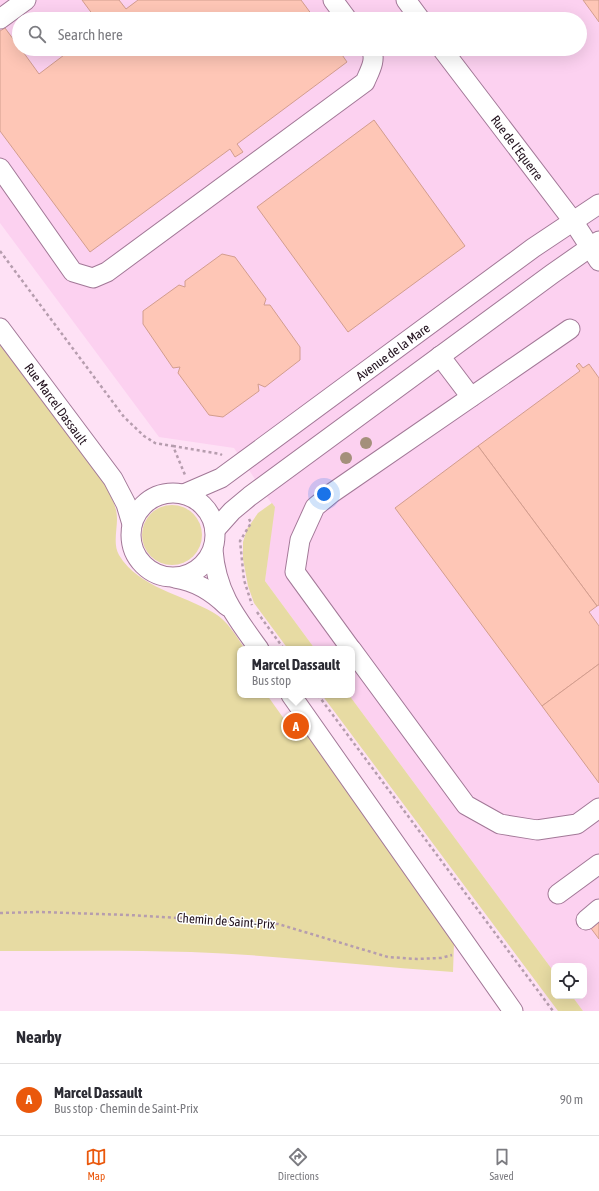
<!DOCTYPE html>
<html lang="en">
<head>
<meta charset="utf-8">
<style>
	body { margin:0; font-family:"Asap Condensed",sans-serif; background:#f7f7f7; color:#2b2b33 }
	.controls { position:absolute; right:12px; bottom:12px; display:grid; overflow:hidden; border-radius:8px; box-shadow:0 4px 16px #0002 }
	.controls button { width:36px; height:36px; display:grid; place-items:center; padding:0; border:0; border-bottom:1px solid #e1e1e2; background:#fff; color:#2b2b33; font:20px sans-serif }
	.you { position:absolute; left:324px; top:494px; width:14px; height:14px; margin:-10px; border:3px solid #fff; border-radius:50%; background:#1a73e8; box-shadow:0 0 0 6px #1a73e833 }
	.badge { display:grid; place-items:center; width:26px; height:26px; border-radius:50%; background:#ea580c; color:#fff; font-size:13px; font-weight:700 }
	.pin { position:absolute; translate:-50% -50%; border:2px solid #fff; box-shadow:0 1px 4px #0006 }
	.popup { position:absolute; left:237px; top:646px; width:118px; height:52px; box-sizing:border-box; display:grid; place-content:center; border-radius:8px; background:#fff; filter:drop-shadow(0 1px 3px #0005); font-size:13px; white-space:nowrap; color:#7c7c81 }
	.popup b { font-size:15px; color:#2b2b33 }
	.popup::after { content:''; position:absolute; left:50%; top:100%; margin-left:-8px; border:8px solid transparent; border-top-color:#fff }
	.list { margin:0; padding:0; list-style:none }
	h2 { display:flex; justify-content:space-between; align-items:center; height:52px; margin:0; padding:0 16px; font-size:17px }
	h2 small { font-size:13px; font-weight:400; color:#7c7c81 }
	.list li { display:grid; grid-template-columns:26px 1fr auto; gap:12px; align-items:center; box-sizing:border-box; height:72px; padding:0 16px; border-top:1px solid #e1e1e2 }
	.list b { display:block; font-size:15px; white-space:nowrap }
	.list p { margin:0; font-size:13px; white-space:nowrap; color:#7c7c81 }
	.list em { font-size:13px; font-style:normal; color:#7c7c81 }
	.icon { flex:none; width:22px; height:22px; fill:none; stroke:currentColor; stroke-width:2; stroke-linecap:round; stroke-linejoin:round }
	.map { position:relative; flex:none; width:599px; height:1011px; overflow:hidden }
	.search { position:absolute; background:#fff; box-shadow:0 4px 16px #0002; left:12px; right:12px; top:12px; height:44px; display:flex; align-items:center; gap:10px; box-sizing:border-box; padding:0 14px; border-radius:22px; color:#7c7c81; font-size:15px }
	.sheet { height:124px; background:#fff }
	nav { display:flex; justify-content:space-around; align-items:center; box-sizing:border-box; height:56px; border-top:1px solid #e1e1e2; background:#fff; font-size:11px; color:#7c7c81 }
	nav a { display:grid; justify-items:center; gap:2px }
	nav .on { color:#ea580c }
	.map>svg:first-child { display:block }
	.built { fill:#fcd1f0; fill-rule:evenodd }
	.green { fill:#e7dba3 }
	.building { fill:#fec6b6; stroke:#d29d8e }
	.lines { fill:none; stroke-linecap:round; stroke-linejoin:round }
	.minor-casing { stroke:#a27897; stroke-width:21 }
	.path { stroke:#b69dae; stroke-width:2.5; stroke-dasharray:3 3; stroke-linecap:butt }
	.minor { stroke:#fff; stroke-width:19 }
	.tree { fill:#a4907b }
	.labels { text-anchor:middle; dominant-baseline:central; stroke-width:3; stroke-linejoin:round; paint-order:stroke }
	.street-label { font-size:13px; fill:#23131f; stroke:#fff }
</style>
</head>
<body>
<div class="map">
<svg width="599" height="1011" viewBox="0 0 599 1011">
	<rect width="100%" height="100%" fill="#fee1f5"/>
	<!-- built -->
	<path class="built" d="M0,0h599v1011h-16l-11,-15h12v-30h-30v6l-205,-277h3v-46h-37l-50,-68 9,-74 -40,-59 -75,-11 -159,-214zM19,19h561v30h-561z"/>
	<!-- green -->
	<g class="green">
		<path d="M0,345l104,138c6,12 13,22 13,36 0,11 -4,26 2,36 20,33 63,39 95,58 14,8 22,23 31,36h-5v46h27l32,45 8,-5 147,208 -1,29c-88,-6 -175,-17 -262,-20 -64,-2 -128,-1 -191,-1z"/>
		<path d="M272,503l3,4 -10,74 50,68h-27l-34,-46 -6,-17 -5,-27v-17l4,-13 11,-16z"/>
		<circle cx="172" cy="535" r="30"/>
		<path d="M322,695h27l205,277v24h18l11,15h-25z"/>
	</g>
	<!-- building -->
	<g class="building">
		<path d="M82,0h37l7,9 12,-9h163l14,19h-219z"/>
		<path d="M583,0h16v22z"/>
		<path d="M5,28l14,19v2h2l18,25 33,-25h266l9,13 -110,82 6,8 -8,5 -5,-8 -140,103 -90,-121v-100z"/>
		<path d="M374,120l91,126 -117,86 -91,-125z"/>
		<path d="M222,254l13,3 31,42 -2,6h6l30,42v13l-35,27 -7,-3 1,7 -36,26 -14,-2 -31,-42 2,-6 -7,1 -30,-44v-13l36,-26 6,2v-6z"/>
		<path d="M579,363l4,5 6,-4 10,14v227l-2,1 -119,-160 102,-75 -4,-5z"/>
		<path d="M478,446l119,160 -8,6 10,14v38l-57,42 -147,-198z"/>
		<path d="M599,664v119l-57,-77z"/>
		<path d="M599,920v19l-9,-12z"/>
	</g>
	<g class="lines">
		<!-- minor casing -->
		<g class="minor-casing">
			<g id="minor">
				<path d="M333,0l14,19"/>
				<path d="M406,0l14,19"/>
				<path d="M0,19l26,-19"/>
				<path d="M442,49l131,172 26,40"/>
				<path d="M0,168l73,104 20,6 14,-6 258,-190c4,-10 12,-22 6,-33"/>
				<path d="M0,328l113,151 13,25 6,20"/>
				<path d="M440,356l31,41"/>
				<circle cx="173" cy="535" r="42"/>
				<path d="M184,494l37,-16 312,-230 66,-44"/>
				<path d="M215,530l17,-19 18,-15 302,-222 47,-33"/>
				<path d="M213,550c3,42 22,66 46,99"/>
				<path d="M175,578c20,3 38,14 52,28"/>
				<path d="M351,649l-56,-77 5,-32 15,-33 17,-14 238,-164"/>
				<path d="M352,650l114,155 34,19 37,6 40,-6 22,-16"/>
				<path d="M291,695l222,316"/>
				<path d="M558,894l41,-30"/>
				<path d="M586,920l13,-11"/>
			</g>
		</g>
		<!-- path -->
		<g class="path">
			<path d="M0,251l124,166 20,19 11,7 18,3 12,29"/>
			<path d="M173,446l47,8 2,1"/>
			<path d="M249,519l2,4 -11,18 4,39 8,25"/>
			<path d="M257,612l27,37"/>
			<path d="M318,695l235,316"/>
			<path d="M0,913l40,-1 89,3 149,9 110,33 29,2 24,-1 11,-3"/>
		</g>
		<!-- minor -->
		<use href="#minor" class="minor"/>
	</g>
	<!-- trees -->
	<g class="tree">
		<circle cx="366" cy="443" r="6"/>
		<circle cx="346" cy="458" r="6"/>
	</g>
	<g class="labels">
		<!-- street labels -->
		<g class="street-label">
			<text transform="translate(517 148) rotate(53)">Rue de l'Equerre</text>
			<text transform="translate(393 352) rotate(-36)">Avenue de la Mare</text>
			<text transform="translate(56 404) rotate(54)">Rue Marcel Dassault</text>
			<text transform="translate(226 921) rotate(4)">Chemin de Saint-Prix</text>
		</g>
	</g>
</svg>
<div class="controls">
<button><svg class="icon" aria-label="locate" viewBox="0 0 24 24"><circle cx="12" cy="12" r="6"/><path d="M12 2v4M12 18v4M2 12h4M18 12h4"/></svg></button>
</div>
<div class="you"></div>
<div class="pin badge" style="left:296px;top:726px">A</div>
<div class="popup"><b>Marcel Dassault</b>Bus stop</div>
<div class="search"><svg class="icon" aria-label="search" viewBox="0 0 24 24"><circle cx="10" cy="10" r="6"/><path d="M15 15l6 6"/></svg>Search here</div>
</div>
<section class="sheet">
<h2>Nearby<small></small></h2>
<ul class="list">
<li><span class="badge">A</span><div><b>Marcel Dassault</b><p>Bus stop · Chemin de Saint-Prix</p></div><em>90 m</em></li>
</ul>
</section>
<nav>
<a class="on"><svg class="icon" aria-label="map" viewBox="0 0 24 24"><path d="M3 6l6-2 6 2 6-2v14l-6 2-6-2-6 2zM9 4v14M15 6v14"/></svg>Map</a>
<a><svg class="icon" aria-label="directions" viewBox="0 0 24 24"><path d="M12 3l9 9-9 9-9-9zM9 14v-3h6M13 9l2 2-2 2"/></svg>Directions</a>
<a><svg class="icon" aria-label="saved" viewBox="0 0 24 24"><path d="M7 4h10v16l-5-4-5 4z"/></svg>Saved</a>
</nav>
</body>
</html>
